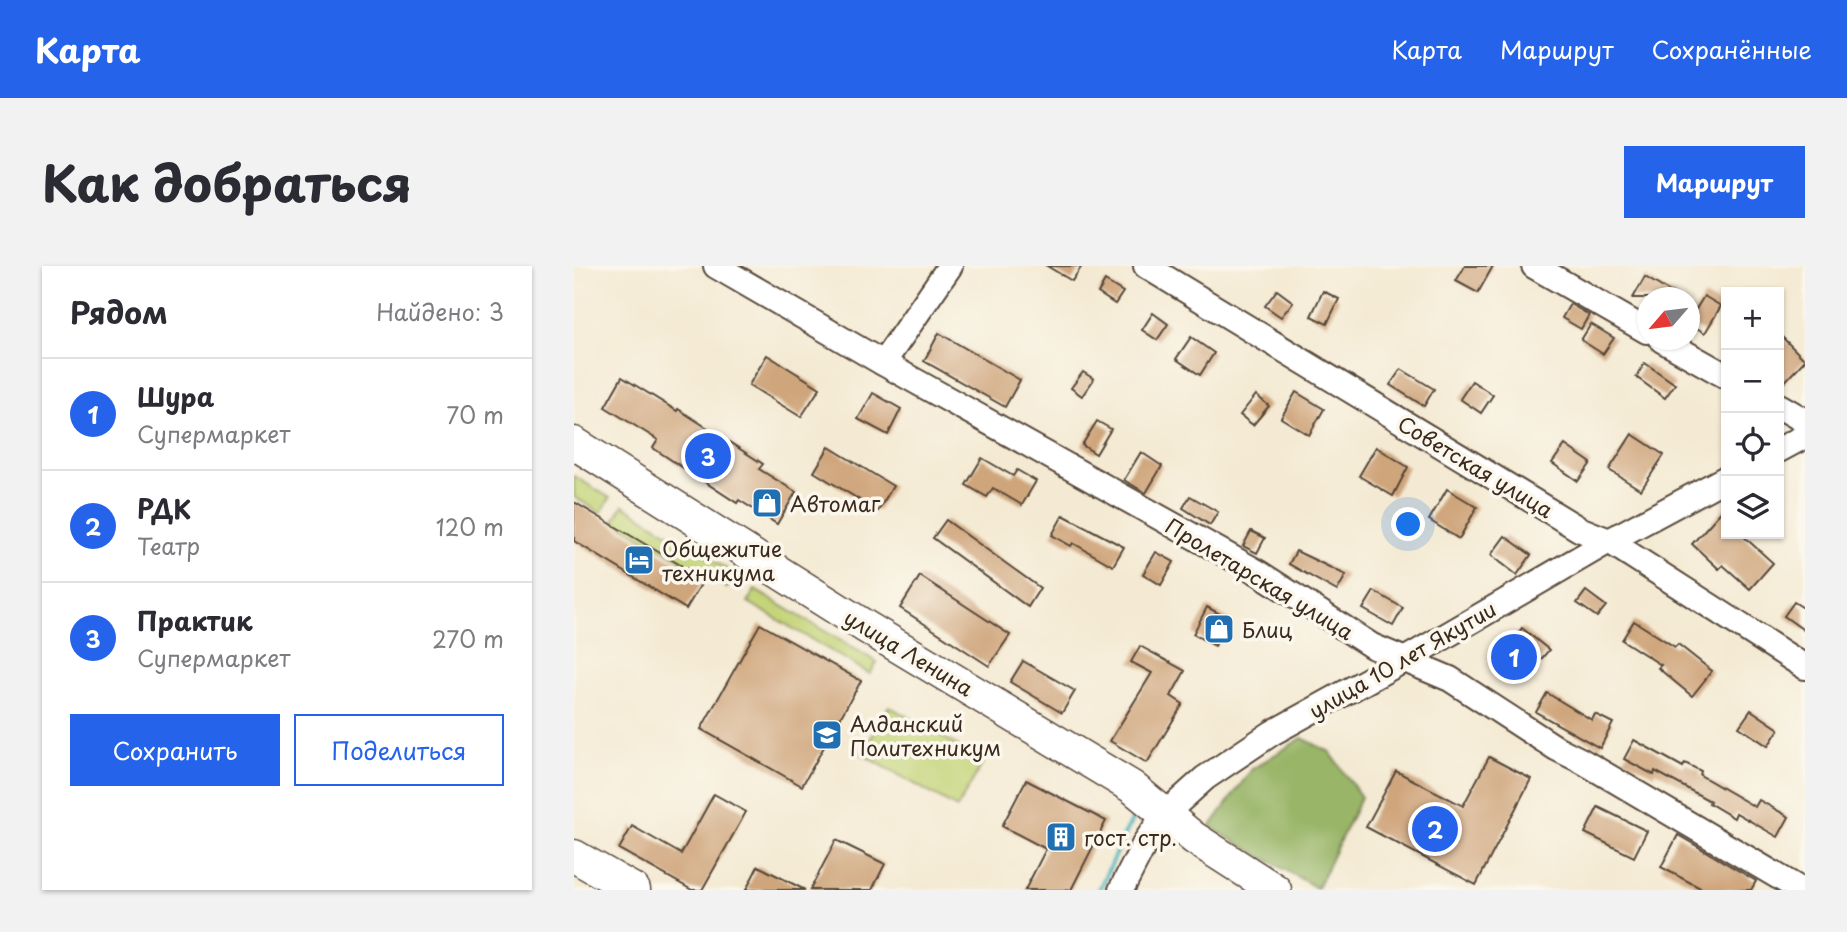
<!DOCTYPE html>
<html lang="ru">
<head>
<meta charset="utf-8">
<style>
	body { margin:0; font-family:"Playpen Sans",sans-serif; background:#f2f2f3; color:#2b2b33 }
	.controls { position:absolute; right:21px; top:21px; display:grid; overflow:hidden; border-radius:0px; box-shadow:0 2px 5px #0004 }
	.controls button { width:63px; height:63px; display:grid; place-items:center; padding:0; border:0; border-bottom:2px solid #e1e1e2; background:#fff; color:#2b2b33; font:35px sans-serif }
	.compass { position:absolute; left:1063px; top:21px; width:63px; height:63px; border-radius:50%; background:#fff; box-shadow:0 2px 5px #0004; rotate:242deg }
	.you { position:absolute; left:835px; top:259px; width:24px; height:24px; margin:-18px; border:5px solid #fff; border-radius:50%; background:#1a73e8; box-shadow:0 0 0 10px #1a73e833 }
	.badge { display:grid; place-items:center; width:46px; height:46px; border-radius:50%; background:#2563eb; color:#fff; font-size:23px; font-weight:700 }
	.pin { position:absolute; translate:-50% -50%; border:4px solid #fff; box-shadow:0 2px 7px #0006 }
	.list { margin:0; padding:0; list-style:none }
	h2 { display:flex; justify-content:space-between; align-items:center; height:91px; margin:0; padding:0 28px; font-size:30px }
	h2 small { font-size:23px; font-weight:400; color:#7c7c81 }
	.list li { display:grid; grid-template-columns:46px 1fr auto; gap:21px; align-items:center; box-sizing:border-box; height:112px; padding:0 28px; border-top:2px solid #e1e1e2 }
	.list b { display:block; font-size:26px; white-space:nowrap }
	.list p { margin:0; font-size:23px; white-space:nowrap; color:#7c7c81 }
	.list em { font-size:23px; font-style:normal; color:#7c7c81 }
	.actions { display:flex; gap:14px; padding:21px 28px }
	.actions a { flex:1; padding:16px 0; border:2px solid #2563eb; border-radius:0px; text-align:center; font-size:24px; color:#2563eb }
	.actions .main { background:#2563eb; color:#fff }
	.icon { flex:none; width:38px; height:38px; fill:none; stroke:currentColor; stroke-width:2; stroke-linecap:round; stroke-linejoin:round }
	.map { position:relative; flex:none; width:1231px; height:624px; overflow:hidden; border-radius:0px }
	header { display:flex; align-items:center; gap:42px; box-sizing:border-box; height:98px; padding:0 35px; background:#2563eb; color:#fff }
	header strong { font-size:33px }
	nav { display:flex; gap:38px; margin-inline-start:auto; font-size:24px }
	.intro { display:flex; align-items:center; justify-content:space-between; box-sizing:border-box; height:168px; padding:0 42px }
	h1 { margin:0; font-size:49px }
	.button { padding:18px 32px; border-radius:0px; background:#2563eb; color:#fff; font-size:24px; font-weight:700 }
	main { display:flex; gap:42px; padding:0 42px }
	aside { flex:1; background:#fff; border-radius:0px; box-shadow:0 2px 5px #0004 }
	.map>svg:first-child { display:block }
	.green { fill:#c2d376; stroke:#7e7e4a; stroke-width:2 }
	.forest { fill:#99b567; stroke:#6a7042; stroke-width:2 }
	.lines { fill:none; stroke-linecap:round; stroke-linejoin:round }
	.stream { stroke:#43b2bd; stroke-width:5 }
	.building { fill:#cfa57b }
	.minor-casing { stroke:#574739; stroke-width:28 }
	.major-casing { stroke:#574739; stroke-width:35 }
	.minor { stroke:#fff; stroke-width:24 }
	.major { stroke:#fff; stroke-width:32 }
	.labels { text-anchor:middle; dominant-baseline:central; stroke-width:7; stroke-linejoin:round; paint-order:stroke }
	.street-label { font-size:21px; fill:#3b2a1e; stroke:#fbf7ec }
	.poi-label { font-size:21px; fill:#3b2a1e; stroke:#fbf7ec; text-anchor:start }
</style>
</head>
<body>
<header>
<strong>Карта</strong>
<nav><a>Карта</a><a>Маршрут</a><a>Сохранённые</a></nav>
</header>
<div class="intro"><h1>Как добраться</h1><a class="button">Маршрут</a></div>
<main>
<aside>
<h2>Рядом<small>Найдено: 3</small></h2>
<ul class="list">
<li><span class="badge">1</span><div><b>Шура</b><p>Супермаркет</p></div><em>70 m</em></li>
<li><span class="badge">2</span><div><b>РДК</b><p>Театр</p></div><em>120 m</em></li>
<li><span class="badge">3</span><div><b>Практик</b><p>Супермаркет</p></div><em>270 m</em></li>
</ul>
<div class="actions"><a class="main">Сохранить</a><a>Поделиться</a></div>
</aside>
<div class="map">
<svg width="1231" height="624" viewBox="0 0 1231 624">
	<rect width="100%" height="100%" fill="#fbf7ec"/>
	<filter id="ink" filterUnits="userSpaceOnUse"><feTurbulence type="fractalNoise" baseFrequency=".0143" numOctaves="2"/><feDisplacementMap in="SourceGraphic" scale="14" xChannelSelector="R" yChannelSelector="G"/><feConvolveMatrix kernelMatrix="1 2 1 2 8 2 1 2 1" color-interpolation-filters="sRGB"/></filter>
	<filter id="wash" filterUnits="userSpaceOnUse"><feTurbulence type="fractalNoise" baseFrequency=".00686" numOctaves="4" result="noise"/><feDisplacementMap in="SourceGraphic" scale="28" xChannelSelector="R" yChannelSelector="G"/><feGaussianBlur stdDeviation="1.57" result="paint"/><feColorMatrix in="noise" values="0 0 0 0 0 0 0 0 0 0 0 0 0 0 0 0 0 1.4 0 .05"/><feComposite in="paint" operator="in"/></filter>
	<g filter="url(#wash)">
		<rect width="100%" height="100%" fill="#f4ead3"/>
		<!-- green -->
		<g class="green">
			<path d="M0,210l36,22 -9,15 -27,-16z"/>
			<path d="M49,239l112,69 -8,14 -113,-67z"/>
			<path d="M181,324l122,72 -7,12 -122,-72z"/>
			<path d="M315,440l95,55 -27,47 -95,-54z"/>
		</g>
		<!-- forest -->
		<path class="forest" d="M728,472l28,14 31,45 -44,91 -107,-61 42,-58z"/>
		<g class="lines">
			<!-- stream -->
			<path class="stream" d="M525,624l32,-69"/>
		</g>
		<g id="blocks">
			<!-- building -->
			<g class="building">
				<path d="M473,0h35l-10,15z"/>
				<path d="M891,0h28l-15,27 -22,-12z"/>
				<path d="M1071,11l35,21h-47z"/>
				<path d="M531,15l18,11 -8,12 -17,-11z"/>
				<path d="M703,24l16,12 -12,15 -16,-11z"/>
				<path d="M749,25l16,8 -12,25 -16,-8z"/>
				<path d="M1130,30l17,10 -16,27 -15,-9v-5z"/>
				<path d="M996,38l19,11 -8,14 -19,-11z"/>
				<path d="M579,47l15,11 -11,16 -15,-10z"/>
				<path d="M1017,58l23,14 -11,16 -22,-14z"/>
				<path d="M365,67l81,47 -15,27 -81,-46z"/>
				<path d="M1205,68l26,26 -26,28z"/>
				<path d="M617,71l23,16 -14,22 -24,-16z"/>
				<path d="M193,89l53,33 -19,29 -52,-32z"/>
				<path d="M1071,97l30,21 -10,14 -29,-21z"/>
				<path d="M827,103l33,20 -10,17 -34,-21z"/>
				<path d="M509,106l11,7 -12,17 -11,-8z"/>
				<path d="M48,111l55,34 1,-2 85,55 -4,5 37,23 -19,32 -38,-24 -2,3 -84,-55 5,-8 -53,-33z"/>
				<path d="M898,115l21,14 -12,18 -21,-14z"/>
				<path d="M722,126l28,17 -15,26 -28,-17z"/>
				<path d="M299,127l28,16 -13,26 -30,-16z"/>
				<path d="M682,129l13,11 -16,19 -13,-10z"/>
				<path d="M523,155l14,8 -15,25 -14,-9z"/>
				<path d="M1058,168l32,21 -23,35 -32,-20z"/>
				<path d="M991,179l26,18 -13,18 -26,-18z"/>
				<path d="M255,181l64,39 -15,25 -64,-39z"/>
				<path d="M802,181l32,20 -15,29 -34,-20z"/>
				<path d="M567,186l21,14 -16,27 -22,-13z"/>
				<path d="M408,192l31,18 4,-6 19,11 -14,24 -29,-17 -6,9 -21,-12z"/>
				<path d="M873,223l30,18 -18,32 -30,-19z"/>
				<path d="M616,230l28,16 -8,13 -27,-17z"/>
				<path d="M0,236l130,77 -18,30 -112,-68z"/>
				<path d="M1152,240v28h15l32,29 -23,26 -27,-24 -4,4 -27,-25z"/>
				<path d="M489,249l61,32 -11,19 -40,-23 -2,3 -19,-11z"/>
				<path d="M372,254l94,68 -12,19 -95,-69z"/>
				<path d="M677,265l14,7 -8,15 -14,-7z"/>
				<path d="M931,270l26,19 -14,20 -26,-20z"/>
				<path d="M722,285l50,24 -9,16 -48,-27z"/>
				<path d="M582,286l18,10 -13,23 -18,-11z"/>
				<path d="M346,310l90,59 -21,31 -89,-58z"/>
				<path d="M800,325l29,17 -10,18 -30,-17z"/>
				<path d="M1012,325l20,15 -9,11 -20,-14z"/>
				<path d="M1220,336l11,7v22l-21,-15z"/>
				<path d="M633,341l22,12 -14,27 -22,-12z"/>
				<path d="M1060,355l41,26 3,-3 34,27 -20,25 -34,-28 3,-3 -39,-25z"/>
				<path d="M186,358l101,57 -59,105 -101,-57z"/>
				<path d="M948,362l27,22 -18,21 -26,-22z"/>
				<path d="M566,380l45,25 -14,25 12,8 -36,59 -37,-22 42,-68 -21,-11z"/>
				<path d="M449,395l52,30 -13,22 -52,-31z"/>
				<path d="M973,427l45,27 3,-6 18,9 -13,25 -64,-36z"/>
				<path d="M1177,444l28,19 -11,17 -29,-19z"/>
				<path d="M1060,474l49,27 2,-4 16,8 -1,4 55,32 4,-7 30,17 -11,20 -42,-24 -2,5 -25,-15 1,-2 -55,-30 -1,4 -30,-16z"/>
				<path d="M915,491l42,22 -55,106 -110,-58 30,-56 67,35z"/>
				<path d="M452,514l80,41 -35,69h-46l21,-41 -44,-23z"/>
				<path d="M140,528l32,18 -44,78h-10l-73,-41 13,-23 49,28z"/>
				<path d="M1024,541l49,24 -13,26 -49,-24z"/>
				<path d="M1104,569l78,46 -5,9h-47l-43,-23z"/>
				<path d="M262,574l49,24 -13,26h-62z"/>
				<path d="M184,600l47,24h-59z"/>
			</g>
		</g>
	</g>
	<g filter="url(#ink)">
		<use href="#blocks" fill-opacity="0" stroke="#574739" stroke-width="2"/>
		<g class="lines">
			<!-- minor casing -->
			<g class="minor-casing">
				<g id="minor">
					<path d="M142,0l167,97 376,210 113,73 78,33 106,69 26,13 219,129"/>
					<path d="M572,0l433,263 30,12 196,126"/>
					<path d="M960,0l113,65"/>
					<path d="M1088,74l64,36"/>
					<path d="M309,97l67,-97"/>
					<path d="M1205,140l26,15"/>
					<path d="M1205,184l26,-14"/>
					<path d="M547,624l25,-49 19,-27 40,-36 67,-45 134,-74 203,-118 117,-63"/>
				</g>
			</g>
			<!-- major casing -->
			<g class="major-casing">
				<g id="major">
					<path d="M0,177l292,184 266,160 62,51 81,52"/>
					<path d="M0,590l60,34"/>
				</g>
			</g>
			<!-- minor -->
			<use href="#minor" class="minor"/>
			<!-- major -->
			<use href="#major" class="major"/>
		</g>
	</g>
	<!-- icons -->
	<defs>
		<g id="shop-square" transform="scale(1.575)"><rect x="-9" y="-9" width="18" height="18" rx="4" fill="#1f6fb2" stroke="#fbf7ec"/><path d="M-5-2.5h2.3a2.7 3.5 0 0 1 5.4 0H5L5.5 6h-11ZM-1.5-2.5h3a1.5 2.3 0 0 0-3 0Z" fill="#fff"/></g>
		<g id="hotel-square" transform="scale(1.575)"><rect x="-9" y="-9" width="18" height="18" rx="4" fill="#1f6fb2" stroke="#fbf7ec"/><path d="M-6-4.5h1.5V1H6V5H4.5V3h-9V5H-6ZM-4 0a1.8 1.8 0 1 1 3.6 0ZM.5 0V-2.5h3Q6-2.5 6 0Z" fill="#fff"/></g>
		<g id="university-square" transform="scale(1.575)"><rect x="-9" y="-9" width="18" height="18" rx="4" fill="#1f6fb2" stroke="#fbf7ec"/><path d="M0-5L7-2L0 1L-7-2ZM-4 1L0 2.5L4 1V4Q0 6-4 4Z" fill="#fff"/></g>
		<g id="building-square" transform="scale(1.575)"><rect x="-9" y="-9" width="18" height="18" rx="4" fill="#1f6fb2" stroke="#fbf7ec"/><path d="M-4-6H4V6H1V3H-1V6H-4ZM-2.5-4.3h1.7v1.8h-1.7ZM.8-4.3h1.7v1.8H.8ZM-2.5-1h1.7V.8h-1.7ZM.8-1h1.7V.8H.8Z" fill="#fff"/></g>
	</defs>
	<g fill-rule="evenodd">
		<use href="#shop-square" x="193" y="237"/>
		<use href="#hotel-square" x="65" y="294"/>
		<use href="#shop-square" x="645" y="363"/>
		<use href="#university-square" x="253" y="469"/>
		<use href="#building-square" x="487" y="571"/>
	</g>
	<g class="labels">
		<!-- street labels -->
		<g class="street-label">
			<text transform="translate(902 200) rotate(31)">Советская улица</text>
			<text transform="translate(686 312) rotate(31)">Пролетарская улица</text>
			<text transform="translate(335 386) rotate(31)">улица Ленина</text>
			<text transform="translate(828 393) rotate(-30)">улица 10 лет Якутии</text>
		</g>
		<!-- poi labels -->
		<g class="poi-label">
			<text x="216" y="237">Автомаг</text>
			<text x="88" y="282">Общежитие<tspan x="88" dy="24">техникума</tspan></text>
			<text x="668" y="363">Блиц</text>
			<text x="276" y="457">Алданский<tspan x="276" dy="24">Политехникум</tspan></text>
			<text x="510" y="571">гост. стр.</text>
		</g>
	</g>
</svg>
<div class="controls">
<button>+</button>
<button>−</button>
<button><svg class="icon" aria-label="locate" viewBox="0 0 24 24"><circle cx="12" cy="12" r="6"/><path d="M12 2v4M12 18v4M2 12h4M18 12h4"/></svg></button>
<button><svg class="icon" aria-label="layers" viewBox="0 0 24 24"><path d="M12 4l9 5-9 5-9-5zM3 14l9 5 9-5"/></svg></button>
</div>
<svg class="compass" viewBox="-18 -18 36 36"><path d="M0-13l5 13h-10z" fill="#e53935"/><path d="M0 13l5-13h-10z" fill="#7c7c81"/></svg>
<div class="you"></div>
<div class="pin badge" style="left:940px;top:391px">1</div>
<div class="pin badge" style="left:861px;top:563px">2</div>
<div class="pin badge" style="left:134px;top:190px">3</div>
</div>
</main>
</body>
</html>
